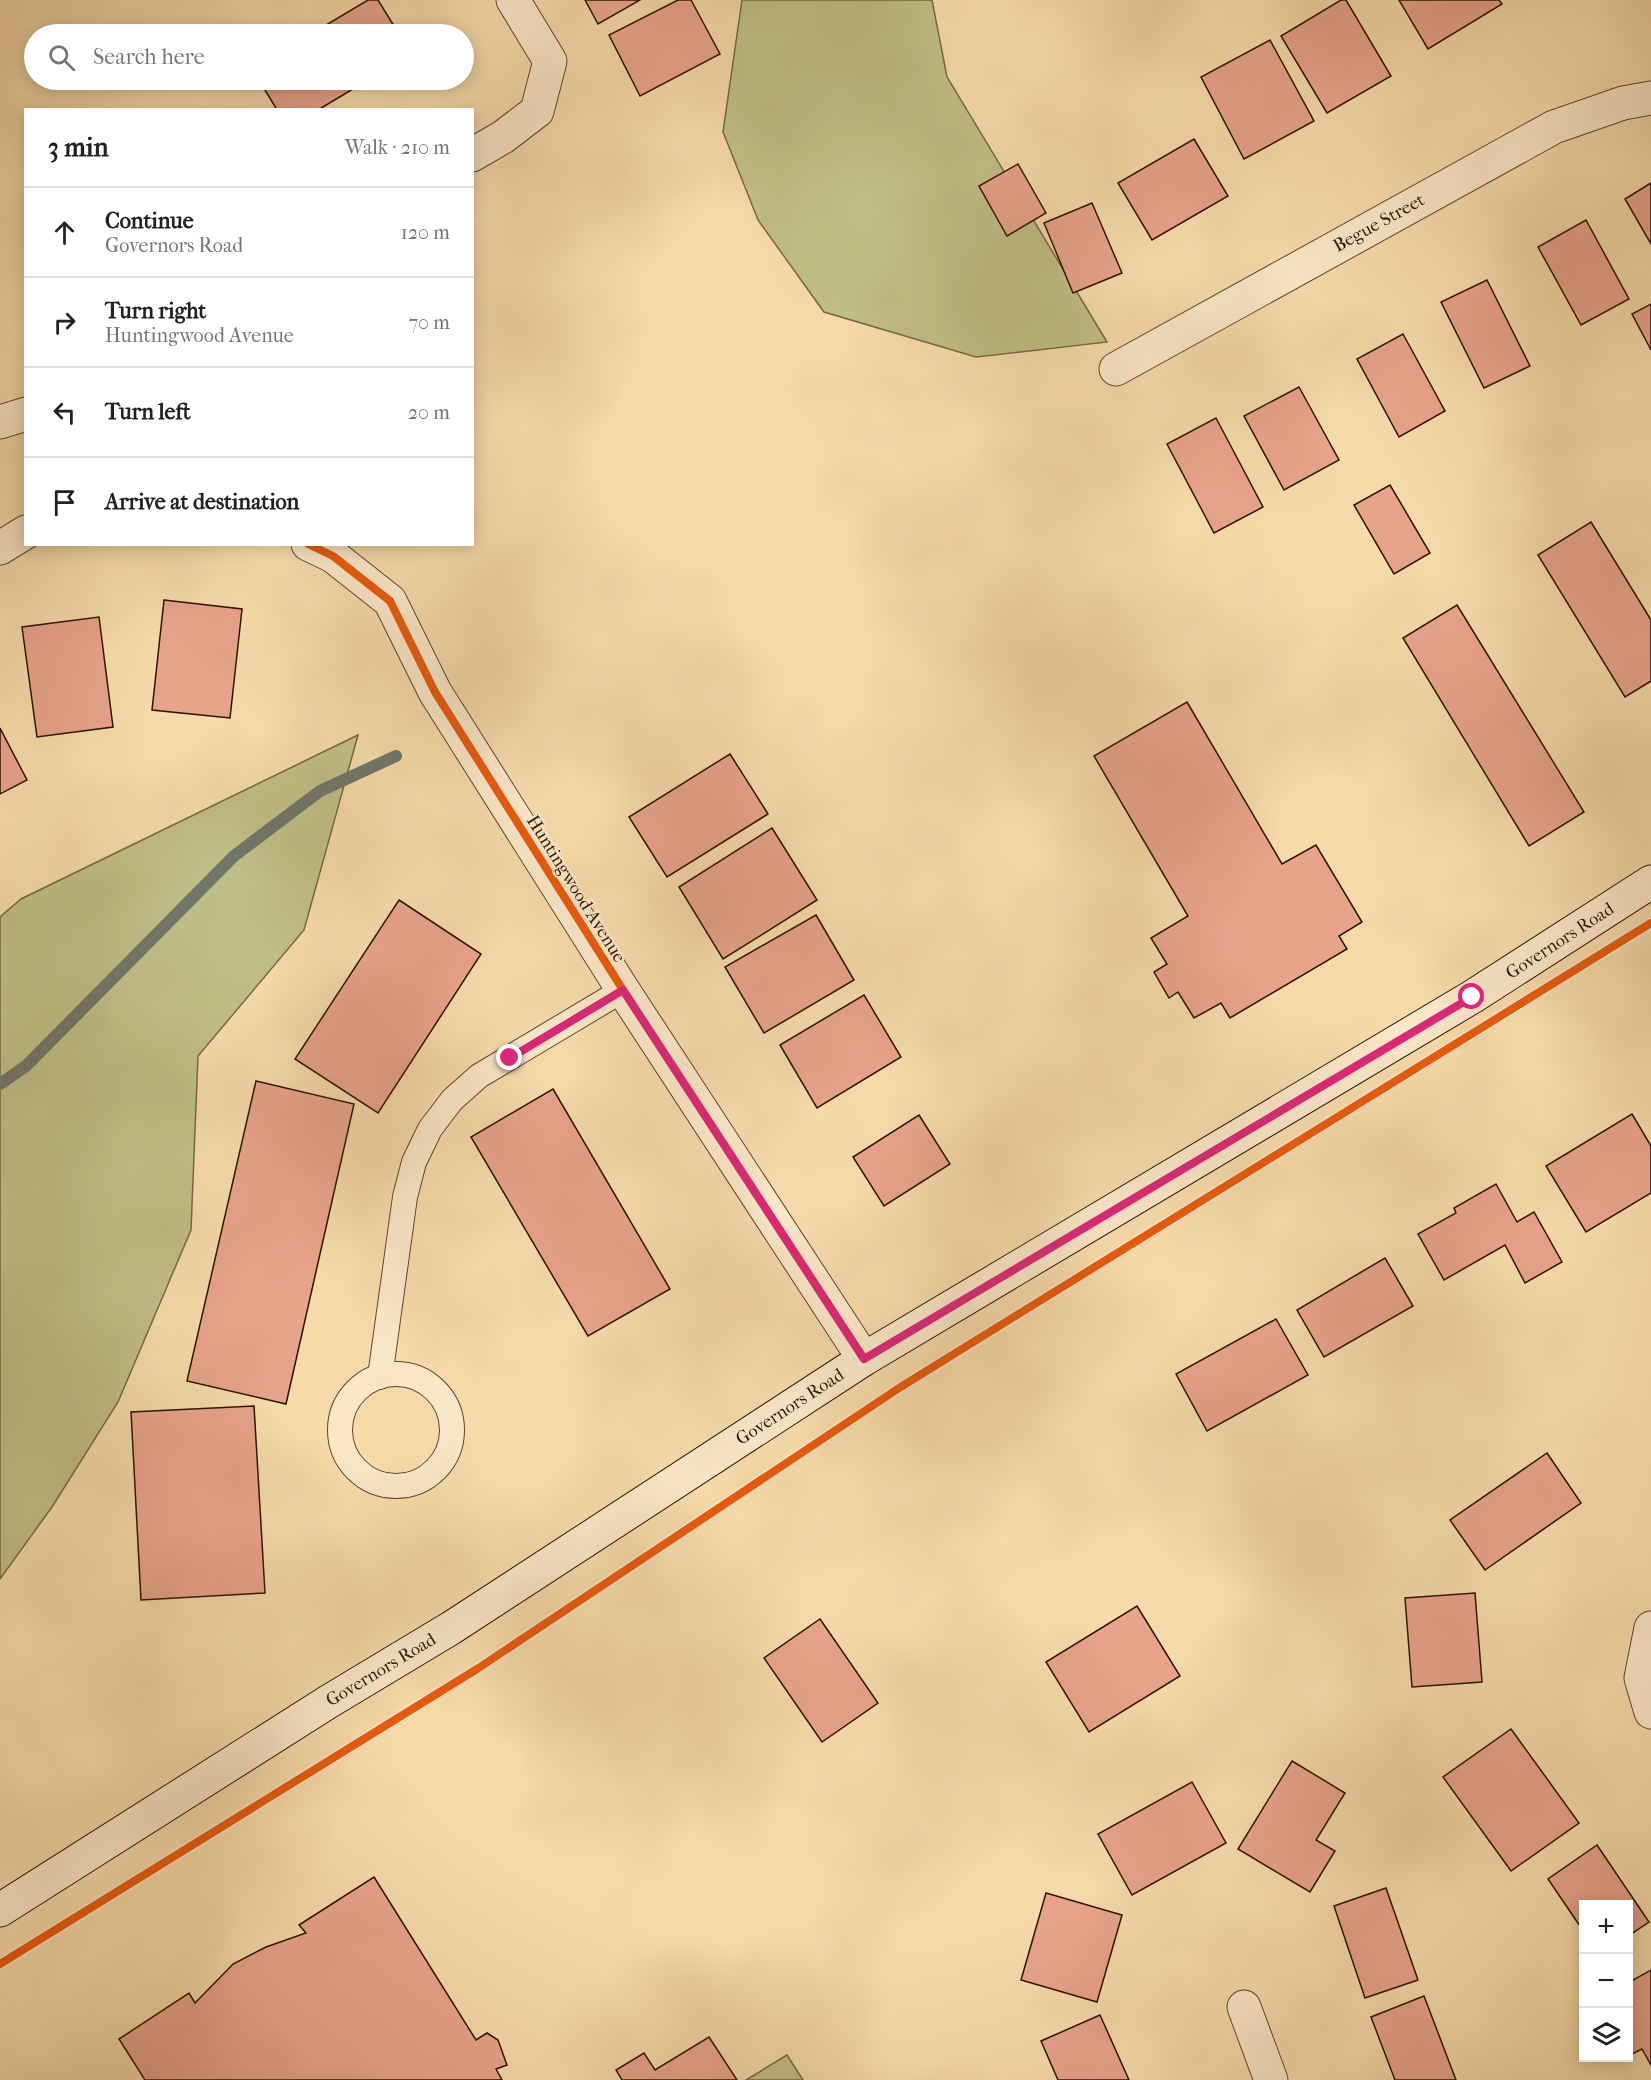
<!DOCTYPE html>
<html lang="en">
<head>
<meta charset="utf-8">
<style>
	body { margin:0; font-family:"IM FELL French Canon",serif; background:#f2f2f2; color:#202124 }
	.controls { position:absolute; right:18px; bottom:18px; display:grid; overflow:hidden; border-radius:0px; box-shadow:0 3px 15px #0003 }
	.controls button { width:54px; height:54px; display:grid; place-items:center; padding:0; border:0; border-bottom:2px solid #e0e0e0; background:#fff; color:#202124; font:30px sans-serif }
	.stop { position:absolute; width:18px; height:18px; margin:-14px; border:4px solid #db2777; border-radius:50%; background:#fff }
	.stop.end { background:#db2777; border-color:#fff; box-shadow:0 2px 6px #0008 }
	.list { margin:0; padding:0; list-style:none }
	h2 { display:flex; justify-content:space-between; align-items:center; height:78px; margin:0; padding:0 24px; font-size:26px }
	h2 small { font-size:20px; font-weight:400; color:#757577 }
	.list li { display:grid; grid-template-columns:39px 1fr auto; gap:18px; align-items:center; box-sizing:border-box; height:90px; padding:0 24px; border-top:2px solid #e0e0e0 }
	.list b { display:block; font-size:22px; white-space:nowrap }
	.list p { margin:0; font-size:20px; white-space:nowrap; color:#757577 }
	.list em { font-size:20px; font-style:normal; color:#757577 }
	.icon { flex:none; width:33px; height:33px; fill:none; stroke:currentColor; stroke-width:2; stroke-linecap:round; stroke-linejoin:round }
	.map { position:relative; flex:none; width:1651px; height:2080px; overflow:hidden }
	.search { position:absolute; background:#fff; box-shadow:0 3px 15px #0003; left:24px; top:24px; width:450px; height:66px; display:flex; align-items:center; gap:15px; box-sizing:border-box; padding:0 21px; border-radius:33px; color:#757577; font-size:22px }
	.panel { position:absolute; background:#fff; box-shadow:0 3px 15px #0003; left:24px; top:108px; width:450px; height:438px; border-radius:0px }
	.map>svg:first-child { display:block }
	.green { fill:#c0be86; stroke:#766844; stroke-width:1.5 }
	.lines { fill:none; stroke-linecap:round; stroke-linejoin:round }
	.stream { stroke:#707769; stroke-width:12 }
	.building { fill:#e8a38b; stroke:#2d1301; stroke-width:1.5 }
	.lane-casing { stroke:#5f452b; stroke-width:26 }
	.street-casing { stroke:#5f452b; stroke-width:35 }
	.secondary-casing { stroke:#2d1301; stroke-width:35 }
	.lane { stroke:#f9e7c8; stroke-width:24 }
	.street { stroke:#f9e7c8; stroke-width:33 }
	.secondary { stroke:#f9e7c8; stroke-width:33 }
	.cycleway-casing { stroke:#f9e7c8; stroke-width:11 }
	.cycleway { stroke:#e8590c; stroke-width:8 }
	.route { stroke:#db2777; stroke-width:8 }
	.labels { text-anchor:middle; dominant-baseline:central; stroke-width:4.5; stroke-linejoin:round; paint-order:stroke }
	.street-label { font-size:18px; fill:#2d1301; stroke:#f9e7c8 }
</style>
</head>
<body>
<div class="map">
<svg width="1651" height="2080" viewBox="0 0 1651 2080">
	<rect width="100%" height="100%" fill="#f6daaa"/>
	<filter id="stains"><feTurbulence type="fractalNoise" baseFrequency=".00333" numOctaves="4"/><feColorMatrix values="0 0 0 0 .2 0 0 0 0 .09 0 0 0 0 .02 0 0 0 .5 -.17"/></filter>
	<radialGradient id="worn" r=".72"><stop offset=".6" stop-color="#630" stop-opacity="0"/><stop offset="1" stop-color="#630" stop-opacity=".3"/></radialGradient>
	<!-- green -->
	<g class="green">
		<path d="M742,0h190l15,77 160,265 -131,15 -152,-45 -66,-92 -35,-88z"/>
		<path d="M358,735l-54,195 -106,126 -7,174 -73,172 -66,105 -52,72v-662l21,-18z"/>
		<path d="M787,2055l16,25h-57z"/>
	</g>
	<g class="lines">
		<!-- stream -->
		<path class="stream" d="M0,1084l26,-18 208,-210 86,-65 76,-35"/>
	</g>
	<!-- building -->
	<g class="building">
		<path d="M368,0h10l21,34h-88z"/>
		<path d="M585,0h55l-42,24z"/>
		<path d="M678,0h13l29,54 -80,42 -31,-61z"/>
		<path d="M1341,0h5l45,76 -64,37 -46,-77z"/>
		<path d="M1399,0h100l3,4 -74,45z"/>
		<path d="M1270,40l44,81 -70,38 -43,-82z"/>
		<path d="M259,80h109l-50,30h-41z"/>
		<path d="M1194,139l34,57 -76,44 -34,-57z"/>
		<path d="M1018,164l28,49 -39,23 -28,-50z"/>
		<path d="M1651,183v61l-26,-45z"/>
		<path d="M1092,203l30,70 -49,20 -29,-70z"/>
		<path d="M1586,220l43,79 -48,26 -43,-78z"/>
		<path d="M1487,280l43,86 -46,22 -43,-86z"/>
		<path d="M1651,304v46l-19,-36z"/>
		<path d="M1403,334l42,77 -46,26 -42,-78z"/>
		<path d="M1299,387l40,73 -55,30 -40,-74z"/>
		<path d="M1216,418l47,89 -49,26 -47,-89z"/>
		<path d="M1390,485l40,68 -36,21 -40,-69z"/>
		<path d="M1591,522l60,98v61l-26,16 -87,-142z"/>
		<path d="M164,600l78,9 -12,109 -78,-8z"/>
		<path d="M1457,605l127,207 -55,34 -126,-208z"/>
		<path d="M99,617l14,110 -76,10 -15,-110z"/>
		<path d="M1187,702l95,162 34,-19 46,77 -23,14 8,13 -117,69 -9,-15 -27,15 -16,-26 -9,6 -15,-26 13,-8 -16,-26 37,-22 -94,-160z"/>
		<path d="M0,728l27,52 -27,14z"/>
		<path d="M730,754l38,60 -101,63 -38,-60z"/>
		<path d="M772,828l45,72 -94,59 -44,-72z"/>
		<path d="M399,900l82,54 -103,159 -83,-54z"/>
		<path d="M816,915l38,65 -90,53 -39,-66z"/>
		<path d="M864,995l37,62 -84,51 -37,-63z"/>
		<path d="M256,1081l98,23 -68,300 -99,-23z"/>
		<path d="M553,1089l117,200 -82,47 -117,-199z"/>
		<path d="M1632,1114l19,32v47l-65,39 -40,-66z"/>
		<path d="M919,1115l31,49 -66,42 -31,-49z"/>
		<path d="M1496,1184l21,38 17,-10 28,50 -37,21 -20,-38 -61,35 -26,-46 38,-21 -2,-5z"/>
		<path d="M1385,1258l28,48 -89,51 -27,-47z"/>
		<path d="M1276,1319l32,56 -101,56 -31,-57z"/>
		<path d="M254,1406l11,187 -124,7 -10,-188z"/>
		<path d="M1547,1453l34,50 -96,67 -35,-50z"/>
		<path d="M1475,1593l7,89 -70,5 -7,-89z"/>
		<path d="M1137,1606l43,70 -91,56 -43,-70z"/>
		<path d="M820,1619l58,84 -56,39 -58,-84z"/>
		<path d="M1511,1729l68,94 -68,48 -68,-94z"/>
		<path d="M1292,1761l53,32 -29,47 19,11 -25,41 -72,-43z"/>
		<path d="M1192,1782l34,61 -94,52 -34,-61z"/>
		<path d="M1597,1845l52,77 -21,14v-32h-44v28l-36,-53z"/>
		<path d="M374,1877l102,163 11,-7 11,7 9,25 -11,4 6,11h-357l-26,-41 70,-46 6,10 38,-39 33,-17 40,-14 -7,-8z"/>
		<path d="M1386,1888l32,92 -53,18 -31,-92z"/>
		<path d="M1046,1893l76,22 -25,87 -76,-22z"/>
		<path d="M1651,1970v95l-9,-16 -14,7v-73z"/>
		<path d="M1424,1996l32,84h-61l-24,-63z"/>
		<path d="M1100,2015l29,65h-71l-17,-39z"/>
		<path d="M709,2037l28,43h-115l-6,-10 28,-17 11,17z"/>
	</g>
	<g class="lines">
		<!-- lane casing -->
		<g class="lane-casing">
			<g id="lane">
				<circle cx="396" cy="1430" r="56"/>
				<path d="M380,1377l25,-180 9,-35 16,-33 22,-29 27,-24 144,-86"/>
			</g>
		</g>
		<!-- street casing -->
		<g class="street-casing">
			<g id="street">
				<path d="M472,155l31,-18 34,-26 13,-50 -37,-61"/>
				<path d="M1116,369l438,-242 69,-24 28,-5"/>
				<path d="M0,422l26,-8"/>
				<path d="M308,544l25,12 57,45 45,91 188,298 241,369"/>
				<path d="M0,548l26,-16"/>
				<path d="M1651,1628l-10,50 10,34"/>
				<path d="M1244,2007l27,73"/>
			</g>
		</g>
		<!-- secondary casing -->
		<g class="secondary-casing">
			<path id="secondary" d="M0,1910l328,-208 123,-74 413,-269 608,-362 179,-115"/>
		</g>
		<!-- lane -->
		<use href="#lane" class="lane"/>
		<!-- street -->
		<use href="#street" class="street"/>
		<!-- secondary -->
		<use href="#secondary" class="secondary"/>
		<!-- cycleway casing -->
		<g class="cycleway-casing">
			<g id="cycleway">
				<path d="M308,544l25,12 57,45 45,91 188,298 241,369"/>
				<path d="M0,1964l477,-295 422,-281 752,-465"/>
			</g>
		</g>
		<!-- cycleway -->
		<use href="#cycleway" class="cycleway"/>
	</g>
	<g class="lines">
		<!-- route -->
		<path class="route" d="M510,1058l113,-68 241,369 608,-362"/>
	</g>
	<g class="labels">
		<!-- street labels -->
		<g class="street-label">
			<text transform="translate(1379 223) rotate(-29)">Begue Street</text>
			<text transform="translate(576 889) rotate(58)">Huntingwood Avenue</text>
			<text transform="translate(1560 941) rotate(-33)">Governors Road</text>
			<text transform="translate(790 1407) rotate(-33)">Governors Road</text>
			<text transform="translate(381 1670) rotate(-31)">Governors Road</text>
		</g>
	</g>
	<rect width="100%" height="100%" filter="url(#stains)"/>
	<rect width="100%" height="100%" fill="url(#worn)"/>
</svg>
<div class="controls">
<button>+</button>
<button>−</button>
<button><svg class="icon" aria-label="layers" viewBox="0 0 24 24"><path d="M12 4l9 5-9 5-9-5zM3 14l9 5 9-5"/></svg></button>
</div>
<div class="stop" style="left:1472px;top:997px"></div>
<div class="stop end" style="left:510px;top:1058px"></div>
<div class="search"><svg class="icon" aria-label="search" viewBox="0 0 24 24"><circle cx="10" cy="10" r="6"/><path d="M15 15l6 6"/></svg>Search here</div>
<section class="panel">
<h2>3 min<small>Walk · 210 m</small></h2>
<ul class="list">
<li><svg class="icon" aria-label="ahead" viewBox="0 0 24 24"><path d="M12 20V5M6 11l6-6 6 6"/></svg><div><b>Continue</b><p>Governors Road</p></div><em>120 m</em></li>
<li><svg class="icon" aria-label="right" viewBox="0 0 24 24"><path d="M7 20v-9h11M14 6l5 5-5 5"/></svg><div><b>Turn right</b><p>Huntingwood Avenue</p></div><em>70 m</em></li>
<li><svg class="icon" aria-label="left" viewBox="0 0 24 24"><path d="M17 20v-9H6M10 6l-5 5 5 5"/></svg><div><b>Turn left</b></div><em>20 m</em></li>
<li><svg class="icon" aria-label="arrive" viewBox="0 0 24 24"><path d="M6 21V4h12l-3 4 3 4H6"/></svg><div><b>Arrive at destination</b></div></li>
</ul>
</section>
</div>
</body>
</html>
